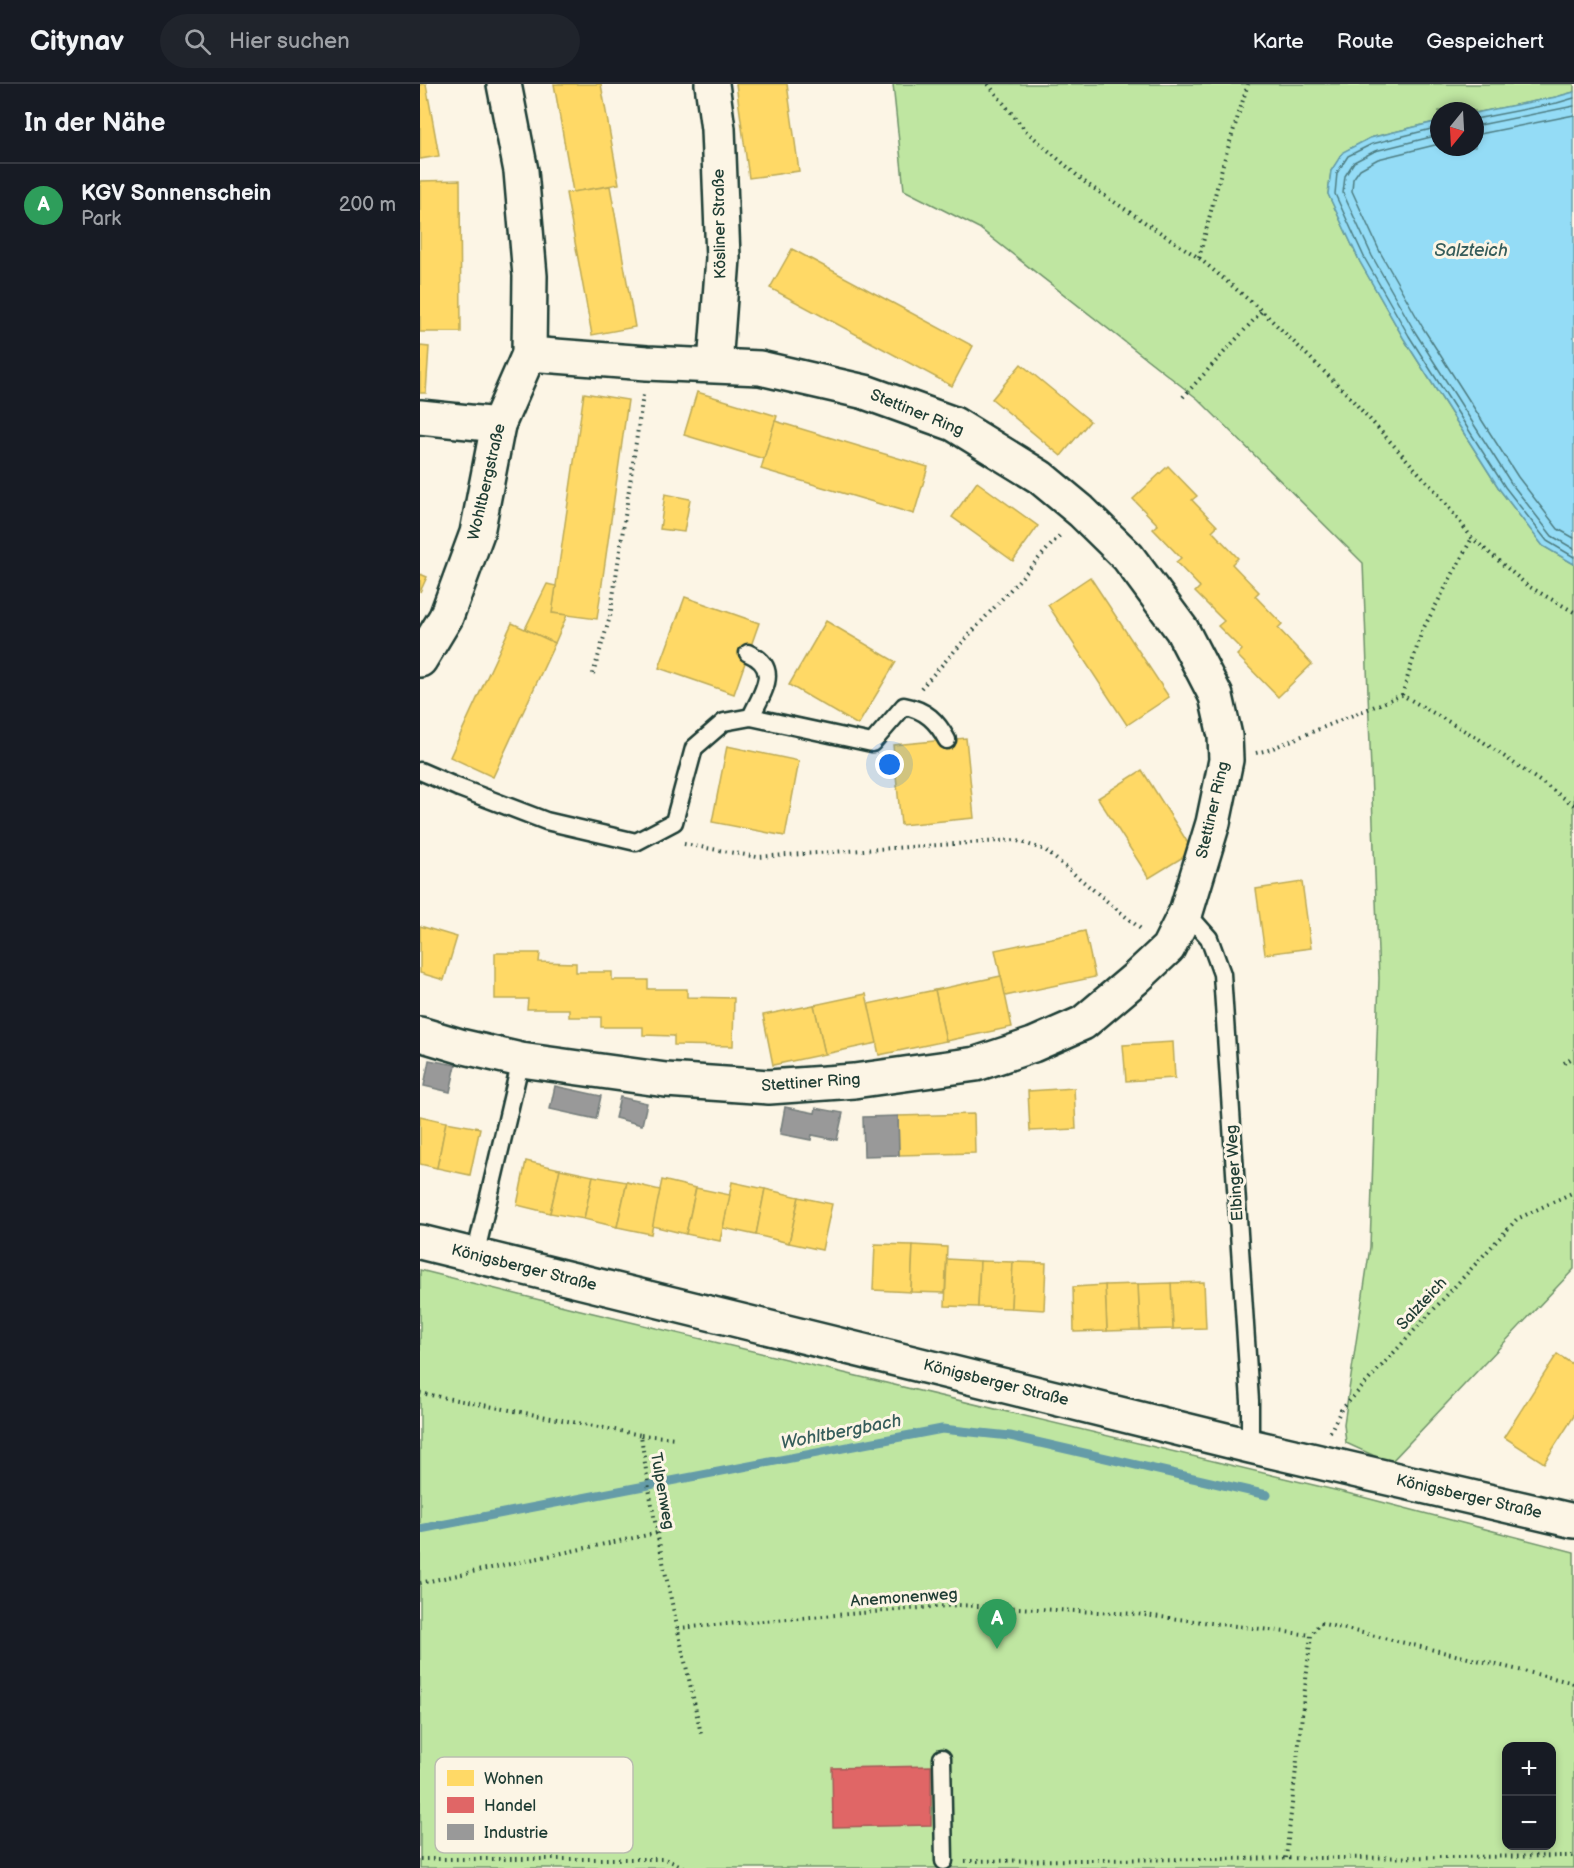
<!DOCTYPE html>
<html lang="de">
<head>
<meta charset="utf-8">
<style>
	body { margin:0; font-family:"Balsamiq Sans",sans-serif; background:#20242c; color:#f1f3f6 }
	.controls { position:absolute; right:18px; bottom:18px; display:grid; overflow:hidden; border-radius:12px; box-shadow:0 3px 9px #0003 }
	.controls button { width:54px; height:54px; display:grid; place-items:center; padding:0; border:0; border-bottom:2px solid #363941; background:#171b24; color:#f1f3f6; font:30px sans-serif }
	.compass { position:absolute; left:1010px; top:18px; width:54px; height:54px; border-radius:50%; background:#171b24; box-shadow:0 3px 9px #0003; rotate:198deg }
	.you { position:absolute; left:470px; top:681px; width:21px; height:21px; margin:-15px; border:4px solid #fff; border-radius:50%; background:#1a73e8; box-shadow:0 0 0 9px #1a73e833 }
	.badge { display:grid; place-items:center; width:39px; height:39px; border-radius:50%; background:#8c9099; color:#fff; font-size:20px; font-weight:700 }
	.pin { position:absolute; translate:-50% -50px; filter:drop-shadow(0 2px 3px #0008) }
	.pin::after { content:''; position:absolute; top:32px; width:21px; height:18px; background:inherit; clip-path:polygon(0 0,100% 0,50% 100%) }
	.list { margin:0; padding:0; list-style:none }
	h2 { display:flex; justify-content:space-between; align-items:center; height:78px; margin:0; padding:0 24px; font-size:26px }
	h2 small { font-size:20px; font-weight:400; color:#9ea1a6 }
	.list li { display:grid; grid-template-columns:39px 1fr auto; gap:18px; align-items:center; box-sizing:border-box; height:84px; padding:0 24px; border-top:2px solid #363941 }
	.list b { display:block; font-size:22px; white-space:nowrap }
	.list p { margin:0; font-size:20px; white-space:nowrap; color:#9ea1a6 }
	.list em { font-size:20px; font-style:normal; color:#9ea1a6 }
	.icon { flex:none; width:33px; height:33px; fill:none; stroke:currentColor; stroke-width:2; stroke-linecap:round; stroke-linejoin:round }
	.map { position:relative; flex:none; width:1154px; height:1784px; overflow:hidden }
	header { display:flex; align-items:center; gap:36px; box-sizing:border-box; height:84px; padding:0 30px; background:#171b24; border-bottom:2px solid #363941 }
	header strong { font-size:28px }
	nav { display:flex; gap:33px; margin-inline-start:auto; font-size:21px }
	.search { width:420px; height:54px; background:#20242c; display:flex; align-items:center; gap:15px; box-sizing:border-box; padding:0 21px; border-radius:33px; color:#9ea1a6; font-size:22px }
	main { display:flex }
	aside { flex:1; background:#171b24 }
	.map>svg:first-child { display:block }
	.green { fill:#bfe6a1; stroke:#6f926a; stroke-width:1.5; fill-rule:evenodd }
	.water { fill:#94dcf6; stroke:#659ca8; stroke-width:1.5 }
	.homes { fill:#ffd966; stroke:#bcaa57; stroke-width:1.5 }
	.shops { fill:#e06666; stroke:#a65a57; stroke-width:1.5 }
	.industry { fill:#999; stroke:#747d7b; stroke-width:1.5 }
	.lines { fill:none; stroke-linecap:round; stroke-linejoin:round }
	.shore { stroke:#4e7d82; stroke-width:1.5 }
	.stream { stroke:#659ca8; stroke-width:9 }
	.lane-casing { stroke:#1f3d34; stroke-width:21 }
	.street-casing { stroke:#1f3d34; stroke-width:38 }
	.path { stroke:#1f3d34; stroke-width:4; stroke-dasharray:1.5 4.5; stroke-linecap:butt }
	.lane { stroke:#fcf5e5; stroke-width:16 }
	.street { stroke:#fcf5e5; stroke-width:33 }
	.labels { text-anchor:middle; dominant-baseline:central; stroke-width:6; stroke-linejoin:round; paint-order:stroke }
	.street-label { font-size:16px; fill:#1f3d34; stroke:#fcf5e5 }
	.water-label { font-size:18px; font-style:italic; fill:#365d5b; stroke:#fcf5e5 }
	.key { fill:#fcf5e5; stroke:#babeb0; stroke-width:1.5 }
	.key-label { font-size:16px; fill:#1f3d34 }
</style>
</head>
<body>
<header>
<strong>Citynav</strong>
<div class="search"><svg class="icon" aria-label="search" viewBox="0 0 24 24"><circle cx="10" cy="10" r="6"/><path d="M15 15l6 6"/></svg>Hier suchen</div>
<nav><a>Karte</a><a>Route</a><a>Gespeichert</a></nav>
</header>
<main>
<aside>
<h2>In der Nähe<small></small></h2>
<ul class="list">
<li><span class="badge" style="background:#2e9e5b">A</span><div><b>KGV Sonnenschein</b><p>Park</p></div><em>200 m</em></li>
</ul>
</aside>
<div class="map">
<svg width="1154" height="1784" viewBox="0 0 1154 1784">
	<rect width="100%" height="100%" fill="#fcf5e5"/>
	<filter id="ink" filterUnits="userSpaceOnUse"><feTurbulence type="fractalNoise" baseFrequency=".0167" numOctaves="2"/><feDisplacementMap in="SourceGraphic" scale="12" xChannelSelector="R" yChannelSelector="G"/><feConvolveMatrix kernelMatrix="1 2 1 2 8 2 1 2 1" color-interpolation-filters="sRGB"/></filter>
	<g filter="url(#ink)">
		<!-- green -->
		<g class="green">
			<path d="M473,0h681v8l-18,5 -81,16v-2h-36v10l-69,17 -26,14 -13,19 -3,23 32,68 44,77 96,151 43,56 31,18v705l-184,194 -44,-20 -2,-19 26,-177 9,-269 -16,-415 -165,-164 -219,-171 -75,-38z"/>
			<path d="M0,1186l152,38 771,184 231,60v316h-1154zM1086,1662h46v100h-46z"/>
		</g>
		<!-- water -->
		<path class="water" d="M1154,8v472l-31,-18 -43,-56 -96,-151 -44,-77 -32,-68 3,-23 12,-19 27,-14 69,-17v26h36v-34l81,-16z"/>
		<!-- homes -->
		<g class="homes">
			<path d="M0,0h6l13,72 -19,3z"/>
			<path d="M134,0h47l18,100 -46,8z"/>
			<path d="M316,0h51l12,87 -50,7z"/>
			<path d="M40,96l1,152h-41v-151z"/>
			<path d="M190,102l25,141 -43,8 -26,-142z"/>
			<path d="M372,165l181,97 -21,40 -182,-98z"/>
			<path d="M0,262l9,1 -3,46h-6z"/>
			<path d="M601,280l69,57 -29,35 -69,-57z"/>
			<path d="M277,308l80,24 -13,43 -80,-24z"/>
			<path d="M164,309l44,7 -31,219 -45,-6z"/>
			<path d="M355,337l153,46 -14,47 -153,-45z"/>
			<path d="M748,382l29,30 -5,4 25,26 -5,5 26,27 -6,6 27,28 -4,4 27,28 -4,4 34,36 -34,33 -41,-42 5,-5 -24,-24 6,-5 -29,-29 5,-5 -24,-25 5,-4 -28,-29 5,-4 -25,-26z"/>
			<path d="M557,398l61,44 -25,35 -61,-44z"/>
			<path d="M245,410l25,5 -6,33 -24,-3z"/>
			<path d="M0,490l7,3 -7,15z"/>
			<path d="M670,493l79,120 -42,28 -79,-120z"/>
			<path d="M127,500l9,2 -4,27 15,2 -12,28 -30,-14z"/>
			<path d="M265,513l74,26 -25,71 -75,-26z"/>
			<path d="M406,537l70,41 -38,63 -69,-40z"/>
			<path d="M92,539l43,20 -62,134 -43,-20z"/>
			<path d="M546,654l8,80 -73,7 -8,-80z"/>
			<path d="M307,662l72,15 -14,75 -73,-14z"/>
			<path d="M722,686l51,81 -44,27 -51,-80z"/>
			<path d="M882,798l9,66 -46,6 -9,-65z"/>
			<path d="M0,842l37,11 -13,43 -24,-7z"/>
			<path d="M665,847l10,46 -90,19 -10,-46z"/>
			<path d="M75,869h45l-1,9 37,1v9h36v8h36v9h39v8l47,1 -1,48 -59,-1v-9l-31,-1v-8h-42v-10h-32v-8h-42l1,-10h-33z"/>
			<path d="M581,892l11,51 -66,14 -11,-51z"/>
			<path d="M515,906l11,51 -67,14 -11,-51z"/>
			<path d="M446,910l11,49 -52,11 -11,-49z"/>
			<path d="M394,921l11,49 -52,11 -10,-50z"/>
			<path d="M753,958l2,36 -49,3 -3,-36z"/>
			<path d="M654,1004l2,41 -46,2 -2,-40z"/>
			<path d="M554,1030l1,39 -76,2 -1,-39z"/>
			<path d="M0,1032l26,6 -9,46 -17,-4z"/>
			<path d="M26,1038l34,6 -10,47 -33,-7z"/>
			<path d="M106,1077l34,8 -10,44 -33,-8z"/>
			<path d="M140,1085l33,7 -9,43 -34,-6z"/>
			<path d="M173,1092l34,6 -10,45 -33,-8z"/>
			<path d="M242,1096l34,8 -10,46 -34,-8z"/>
			<path d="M207,1098l33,8 -9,44 -34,-7z"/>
			<path d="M312,1098l33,7 -9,46 -33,-7z"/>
			<path d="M276,1104l34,7 -10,46 -34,-7z"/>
			<path d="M345,1105l34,8 -10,46 -33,-8z"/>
			<path d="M379,1113l33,7 -10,46 -33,-7z"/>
			<path d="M455,1160l38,1 -2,47 -38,-2z"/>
			<path d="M493,1161l34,2 -2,46 -34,-1z"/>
			<path d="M527,1175l33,2 -2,46 -33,-1z"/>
			<path d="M560,1177l33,1 -2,46 -33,-1z"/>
			<path d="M593,1178l33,1 -2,47 -33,-2z"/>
			<path d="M784,1198l2,46 -33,1 -2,-46z"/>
			<path d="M751,1199l2,46 -33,1 -2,-46z"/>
			<path d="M718,1200l2,46 -33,1 -2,-46z"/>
			<path d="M685,1201l2,46 -33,1 -1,-45z"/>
			<path d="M1137,1270l17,11v51l-30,47 -40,-26z"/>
		</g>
		<!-- shops -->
		<path class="shops" d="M511,1682v59l-98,2 -1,-59z"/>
		<!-- industry -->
		<g class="industry">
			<path d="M9,976l27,5 -6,27 -26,-6z"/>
			<path d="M135,1002l46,10 -5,23 -46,-10z"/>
			<path d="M200,1013l27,6 -5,22 -27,-7z"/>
			<path d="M365,1023l30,6 1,-5 27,5 -6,27 -25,-5 -1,5 -31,-6z"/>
			<path d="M478,1032l1,39 -35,1 -1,-39z"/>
		</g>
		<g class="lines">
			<!-- shore -->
			<g class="shore">
				<path d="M1055,35l82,-16 17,-5"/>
				<path d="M1055,42l99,-20"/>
				<path d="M1019,43l-67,17 -24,12 -11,17 -2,21 30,65 44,77 96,151 42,54 27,16"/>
				<path d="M1019,51l-64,16 -21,11 -9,14 -2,17 29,63 43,76 96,151 41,53 22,13"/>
				<path d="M1055,51l99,-20"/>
				<path d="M1019,60l-61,15 -18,10 -7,10 -1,12 28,61 43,76 95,149 40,52 16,9"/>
			</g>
			<!-- stream -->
			<path class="stream" d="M0,1445l522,-100 68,7 257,59"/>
			<!-- lane casing -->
			<g class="lane-casing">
				<g id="lane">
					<path d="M328,569c34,15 14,39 3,64"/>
					<path d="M0,687l37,16 89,34 90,21 38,-20 20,-74 30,-26 27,-5 121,26 32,-37c22,4 33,15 43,34"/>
					<path d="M766,828l23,26 13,36 28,427v45"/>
					<path d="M55,1172l46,-196"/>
					<path d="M522,1674l2,103"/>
				</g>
			</g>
			<!-- street casing -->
			<g class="street-casing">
				<g id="street">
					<path d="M292,0l6,45 5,129 -8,107"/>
					<path d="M0,333l78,8"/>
					<path d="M0,576l26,-43 31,-84 21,-108 31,-71 1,-78 -9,-105 -17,-87"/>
					<path d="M0,950l40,12 61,14 145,20 103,7 85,-6 122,-17 57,-19 50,-22 52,-44 33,-31 18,-36 27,-89 13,-63 -1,-24 -9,-40 -34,-66 -54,-73 -47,-46 -41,-34 -86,-53 -89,-32 -105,-24 -113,-5 -118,-9"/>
					<path d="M0,1158l830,204 324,75"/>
				</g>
			</g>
			<!-- path -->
			<g class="path">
				<path d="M568,0l38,47 61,53 112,74 63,53 82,80 95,104 33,43 56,48 46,26"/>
				<path d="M779,174l24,-94 25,-80"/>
				<path d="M763,313l79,-86"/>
				<path d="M173,590l17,-57 33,-222"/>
				<path d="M501,604l140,-154"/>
				<path d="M982,611l20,-64 50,-93"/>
				<path d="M836,669l12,-3 134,-55 77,44 95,66"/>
				<path d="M264,760l73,13 258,-17 30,10 97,80"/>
				<path d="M1144,979l10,-6"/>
				<path d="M0,1309l221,42c13,101 39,200 60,299"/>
				<path d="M910,1348l11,-22 176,-191 57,-27"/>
				<path d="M221,1351l35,3"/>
				<path d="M0,1499l237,-50"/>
				<path d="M258,1544l280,-23 178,9 175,21"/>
				<path d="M866,1774l25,-223 9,-12 254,60"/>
				<path d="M0,1775h244l23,9"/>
				<path d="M545,1777l609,-5"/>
			</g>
			<!-- lane -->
			<use href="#lane" class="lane"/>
			<!-- street -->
			<use href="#street" class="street"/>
		</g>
	</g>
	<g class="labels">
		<!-- street labels -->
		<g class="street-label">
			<text transform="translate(300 140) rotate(-91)">Kösliner Straße</text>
			<text transform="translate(497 329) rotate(22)">Stettiner Ring</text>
			<text transform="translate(67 398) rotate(-77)">Wohltbergstraße</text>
			<text transform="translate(793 726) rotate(-77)">Stettiner Ring</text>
			<text transform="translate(391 999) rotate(-4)">Stettiner Ring</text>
			<text transform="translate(815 1089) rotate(-94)">Elbinger Weg</text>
			<text transform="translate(104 1184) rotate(14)">Königsberger Straße</text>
			<text transform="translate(1002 1220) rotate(-47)">Salzteich</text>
			<text transform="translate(576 1299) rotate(14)">Königsberger Straße</text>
			<text transform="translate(242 1407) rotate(80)">Tulpenweg</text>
			<text transform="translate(1049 1413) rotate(13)">Königsberger Straße</text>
			<text transform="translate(484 1514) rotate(-4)">Anemonenweg</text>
		</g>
		<!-- water labels -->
		<g class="water-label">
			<text x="1051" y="166">Salzteich</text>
			<text transform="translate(421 1348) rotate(-11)">Wohltbergbach</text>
		</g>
	</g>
	<!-- legend -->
	<rect x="15" y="1673" width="198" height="96" rx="9" class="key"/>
	<rect x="27" y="1686" width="27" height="16" fill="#ffd966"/>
	<rect x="27" y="1713" width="27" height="16" fill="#e06666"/>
	<rect x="27" y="1740" width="27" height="16" fill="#999"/>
	<g class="key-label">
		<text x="64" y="1700">Wohnen</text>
		<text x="64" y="1727">Handel</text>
		<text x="64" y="1754">Industrie</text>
	</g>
</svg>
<div class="controls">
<button>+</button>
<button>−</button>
</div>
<svg class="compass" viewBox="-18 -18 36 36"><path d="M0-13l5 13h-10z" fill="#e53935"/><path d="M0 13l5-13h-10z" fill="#9ea1a6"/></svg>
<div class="you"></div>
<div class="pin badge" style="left:577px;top:1565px;background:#2e9e5b">A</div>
</div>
</main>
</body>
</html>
